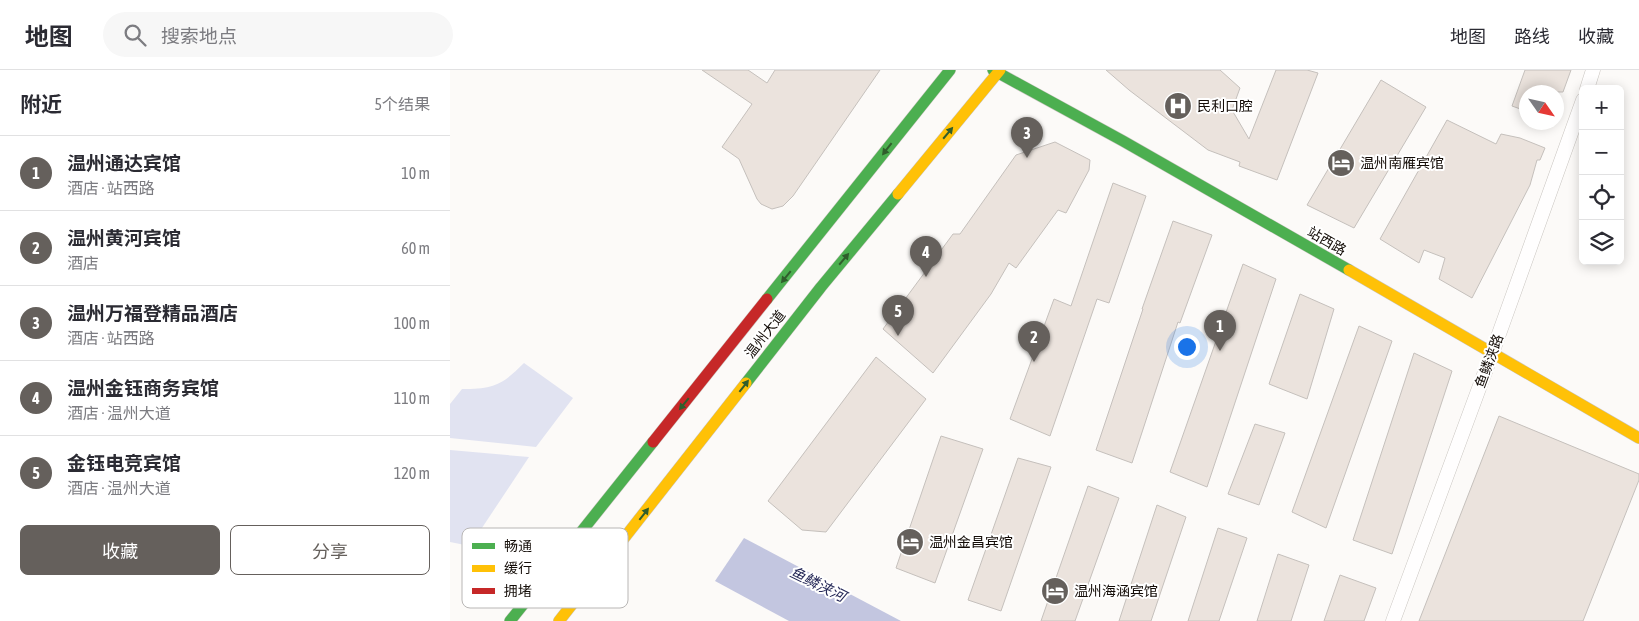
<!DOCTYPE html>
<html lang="zh">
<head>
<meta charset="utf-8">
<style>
	body { margin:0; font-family:"Asap Condensed","Noto Sans SC",sans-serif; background:#f7f7f7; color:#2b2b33 }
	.controls { position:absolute; right:15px; top:15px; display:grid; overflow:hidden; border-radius:8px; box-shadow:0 2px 12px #0003 }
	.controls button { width:45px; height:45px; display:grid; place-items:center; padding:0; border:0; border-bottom:1px solid #e1e1e2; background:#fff; color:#2b2b33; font:25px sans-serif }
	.compass { position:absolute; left:1069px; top:15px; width:45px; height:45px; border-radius:50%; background:#fff; box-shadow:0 2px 12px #0003; rotate:124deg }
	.you { position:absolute; left:736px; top:276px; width:18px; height:18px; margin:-12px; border:4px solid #fff; border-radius:50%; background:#1a73e8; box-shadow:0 0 0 8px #1a73e833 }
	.badge { display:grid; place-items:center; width:32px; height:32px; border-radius:50%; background:#65605c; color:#fff; font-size:16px; font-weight:700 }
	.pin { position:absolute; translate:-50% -41px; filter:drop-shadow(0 1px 2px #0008) }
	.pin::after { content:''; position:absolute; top:26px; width:18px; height:15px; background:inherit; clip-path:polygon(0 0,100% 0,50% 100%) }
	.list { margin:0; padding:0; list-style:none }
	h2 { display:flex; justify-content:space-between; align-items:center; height:65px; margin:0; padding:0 20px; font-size:21px }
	h2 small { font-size:16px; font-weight:400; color:#7c7c81 }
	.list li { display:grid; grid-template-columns:32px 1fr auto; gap:15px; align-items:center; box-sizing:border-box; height:75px; padding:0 20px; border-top:1px solid #e1e1e2 }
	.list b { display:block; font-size:19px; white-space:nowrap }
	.list p { margin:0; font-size:16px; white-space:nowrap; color:#7c7c81 }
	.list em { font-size:16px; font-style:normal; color:#7c7c81 }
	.actions { display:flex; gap:10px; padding:15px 20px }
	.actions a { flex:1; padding:11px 0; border:1px solid #65605c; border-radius:8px; text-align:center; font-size:18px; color:#65605c }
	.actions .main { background:#65605c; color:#fff }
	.icon { flex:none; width:28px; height:28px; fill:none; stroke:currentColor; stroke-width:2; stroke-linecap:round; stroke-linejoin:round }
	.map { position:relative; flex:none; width:1189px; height:551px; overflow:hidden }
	header { display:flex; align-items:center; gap:30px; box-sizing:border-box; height:70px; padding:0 25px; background:#fff; border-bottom:1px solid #e1e1e2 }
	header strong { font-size:24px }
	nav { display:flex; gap:28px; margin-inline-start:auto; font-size:18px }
	.search { width:350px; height:45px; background:#f7f7f7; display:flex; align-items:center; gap:12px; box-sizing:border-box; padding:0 18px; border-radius:28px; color:#7c7c81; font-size:19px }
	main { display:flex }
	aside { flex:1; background:#fff }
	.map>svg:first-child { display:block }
	.green { fill:#e1e3f1 }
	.water { fill:#c3c6e0 }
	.building { fill:#ebe3dd; stroke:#c5c0bc }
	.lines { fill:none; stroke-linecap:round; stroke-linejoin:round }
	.street-casing { stroke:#c9c5c0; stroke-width:15 }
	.fast-casing { stroke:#c9c5c0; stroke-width:12 }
	.slow-casing { stroke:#c9c5c0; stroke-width:12 }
	.jam-casing { stroke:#c9c5c0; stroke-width:12 }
	.street { stroke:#fffefe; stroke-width:14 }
	.fast { stroke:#4caf50; stroke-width:11 }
	.slow { stroke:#ffc107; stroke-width:11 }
	.jam { stroke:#c62828; stroke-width:11 }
	.oneway { fill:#305e2c }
	.labels { text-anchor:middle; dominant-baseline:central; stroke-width:4; stroke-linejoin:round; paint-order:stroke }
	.poi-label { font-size:14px; fill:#140d08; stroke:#fff; text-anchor:start }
	.street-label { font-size:14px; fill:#140d08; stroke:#fff }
	.water-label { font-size:15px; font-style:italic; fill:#262958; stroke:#fff }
	.key { fill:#fff; stroke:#b8b6b5; stroke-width:1 }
	.key-label { font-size:14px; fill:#140d08 }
</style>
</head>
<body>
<header>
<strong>地图</strong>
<div class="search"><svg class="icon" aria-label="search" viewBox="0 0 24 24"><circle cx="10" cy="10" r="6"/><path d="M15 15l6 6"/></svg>搜索地点</div>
<nav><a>地图</a><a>路线</a><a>收藏</a></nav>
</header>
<main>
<aside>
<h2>附近<small>5个结果</small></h2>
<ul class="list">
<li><span class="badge">1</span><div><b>温州通达宾馆</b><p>酒店 · 站西路</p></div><em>10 m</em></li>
<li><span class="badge">2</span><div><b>温州黄河宾馆</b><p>酒店</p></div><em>60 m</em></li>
<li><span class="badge">3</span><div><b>温州万福登精品酒店</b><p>酒店 · 站西路</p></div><em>100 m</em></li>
<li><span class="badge">4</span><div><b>温州金钰商务宾馆</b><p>酒店 · 温州大道</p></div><em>110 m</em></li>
<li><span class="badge">5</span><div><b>金钰电竞宾馆</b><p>酒店 · 温州大道</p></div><em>120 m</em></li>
</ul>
<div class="actions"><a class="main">收藏</a><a>分享</a></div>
</aside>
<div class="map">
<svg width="1189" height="551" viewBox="0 0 1189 551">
	<rect width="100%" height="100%" fill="#fcfaf8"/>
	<!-- green -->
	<g class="green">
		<path d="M74,293l49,35 -37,49 -86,-9v-34l12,-15c32,0 40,-4 62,-26z"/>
		<path d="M0,380l79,7 -59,89 -20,-4z"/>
	</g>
	<!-- water -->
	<path class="water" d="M294,468l157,83h-112l-74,-40z"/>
	<!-- building -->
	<g class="building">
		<path d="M252,0h46l19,13 8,-13h105l-87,126 -10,10 -11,3 -11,-5 -4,-5 -18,-40 -17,-12 30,-43z"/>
		<path d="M656,0h114l20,18 -8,22 17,29 27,-69h31l11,3 -41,107 -38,-14 1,-4 -32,-12 -79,-60z"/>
		<path d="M1075,0h46l-8,22h-37v19l-14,-5z"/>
		<path d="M931,10l45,27 -72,121 -47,-23z"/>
		<path d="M997,50l49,24 5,-10 19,4 25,10 -5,12h-3l-7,25 -58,113 -33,-19 6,-21 -21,-8 -5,13 -39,-24z"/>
		<path d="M605,72l35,18 -1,10 -23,43 -8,-3 -42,58 -7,-5 -18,31 -58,79 -50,-44 70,-95h7l56,-79z"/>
		<path d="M663,113l33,13 -37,107 -12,-4 -47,137 -40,-17 44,-120 17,7z"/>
		<path d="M723,151l39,14 -32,88 -2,-1 -46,141 -36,-13 47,-141h-1z"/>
		<path d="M793,194l33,15 -69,208 -37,-15z"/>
		<path d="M850,224l34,15 -27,90 -38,-15z"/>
		<path d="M909,256l33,15 -66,187 -34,-16z"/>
		<path d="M964,283l38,18 -60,183 -39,-14z"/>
		<path d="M426,287l50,42 -100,133 -24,-2 -34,-29z"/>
		<path d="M1049,346l140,58v6l-56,141h-164z"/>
		<path d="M805,354l30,9 -26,72 -31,-11z"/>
		<path d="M491,366l42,13 -48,134 -39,-15z"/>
		<path d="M568,388l33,9 -50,144 -33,-11z"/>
		<path d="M638,416l31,12 -44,123h-34z"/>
		<path d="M707,435l29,12 -35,104h-32z"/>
		<path d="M768,458l29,10 -28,83h-31z"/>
		<path d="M828,484l31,11 -18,56h-34z"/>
		<path d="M890,505l36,13 -12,33h-40z"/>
	</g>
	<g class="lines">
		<!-- street casing -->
		<g class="street-casing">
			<g id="street">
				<path d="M1137,19l6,-19"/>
				<path d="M943,551l102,-276 88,-245"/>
			</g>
		</g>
		<!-- fast casing -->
		<g class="fast-casing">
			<g id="fast">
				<path d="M543,0l130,71 226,129"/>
				<path d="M317,229l183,-229"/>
				<path d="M296,313l75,-96 77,-93"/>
				<path d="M60,551l143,-179"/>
			</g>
		</g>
		<!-- slow casing -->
		<g class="slow-casing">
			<g id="slow">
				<path d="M448,124l102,-124"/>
				<path d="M899,200l290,168"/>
				<path d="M109,551l187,-238"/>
			</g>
		</g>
		<!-- jam casing -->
		<g class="jam-casing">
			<path id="jam" d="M203,372l114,-143"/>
		</g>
		<!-- street -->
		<use href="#street" class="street"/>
		<!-- fast -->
		<use href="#fast" class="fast"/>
		<!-- slow -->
		<use href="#slow" class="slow"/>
		<!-- jam -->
		<use href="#jam" class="jam"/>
	</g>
	<!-- one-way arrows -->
	<defs><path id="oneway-solid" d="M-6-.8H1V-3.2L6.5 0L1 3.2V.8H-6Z" transform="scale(1.25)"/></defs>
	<g class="oneway">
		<use href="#oneway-solid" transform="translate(498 63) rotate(-50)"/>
		<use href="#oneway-solid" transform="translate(437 79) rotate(128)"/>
		<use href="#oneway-solid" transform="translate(394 189) rotate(-50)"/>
		<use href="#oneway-solid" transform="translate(336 207) rotate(129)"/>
		<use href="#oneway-solid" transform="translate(294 316) rotate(-52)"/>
		<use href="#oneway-solid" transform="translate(234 334) rotate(129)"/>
		<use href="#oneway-solid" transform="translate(194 444) rotate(-52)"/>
	</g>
	<!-- icons -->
	<defs>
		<g id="hospital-disc" transform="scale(1.4375)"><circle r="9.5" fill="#65605c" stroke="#fff"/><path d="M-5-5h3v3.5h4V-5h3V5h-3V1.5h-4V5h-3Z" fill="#fff"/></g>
		<g id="hotel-disc" transform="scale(1.4375)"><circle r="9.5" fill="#65605c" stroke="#fff"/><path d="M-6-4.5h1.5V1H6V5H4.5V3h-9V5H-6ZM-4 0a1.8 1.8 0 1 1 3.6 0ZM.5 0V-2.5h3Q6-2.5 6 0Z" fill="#fff"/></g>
	</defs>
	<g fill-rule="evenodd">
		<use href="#hospital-disc" x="728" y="36"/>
		<use href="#hotel-disc" x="891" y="93"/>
		<use href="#hotel-disc" x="460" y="472"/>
		<use href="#hotel-disc" x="605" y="521"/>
	</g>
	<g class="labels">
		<!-- poi labels -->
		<g class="poi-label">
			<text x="747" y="36">民利口腔</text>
			<text x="910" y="93">温州南雁宾馆</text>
			<text x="479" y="472">温州金昌宾馆</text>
			<text x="624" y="521">温州海涵宾馆</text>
		</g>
		<!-- street labels -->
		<g class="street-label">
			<text transform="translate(877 171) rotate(30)">站西路</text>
			<text transform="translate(315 264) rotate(-52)">温州大道</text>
			<text transform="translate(1039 291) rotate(-70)">鱼鳞浃路</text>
		</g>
		<!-- water labels -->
		<g class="water-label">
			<text transform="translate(368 514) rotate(26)">鱼鳞浃河</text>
		</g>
	</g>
	<!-- legend -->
	<rect x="12" y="458" width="166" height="80" rx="8" class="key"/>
	<rect x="22" y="473" width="23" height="6" fill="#4caf50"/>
	<rect x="22" y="495" width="23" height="7" fill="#ffc107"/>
	<rect x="22" y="518" width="23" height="6" fill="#c62828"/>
	<g class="key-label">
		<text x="54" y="481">畅通</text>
		<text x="54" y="503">缓行</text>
		<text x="54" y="526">拥堵</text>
	</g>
</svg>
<div class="controls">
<button>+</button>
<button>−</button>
<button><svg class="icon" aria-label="locate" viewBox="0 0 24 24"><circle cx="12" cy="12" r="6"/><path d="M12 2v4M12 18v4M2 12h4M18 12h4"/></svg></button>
<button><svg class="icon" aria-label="layers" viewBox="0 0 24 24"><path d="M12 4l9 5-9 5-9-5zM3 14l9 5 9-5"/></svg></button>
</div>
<svg class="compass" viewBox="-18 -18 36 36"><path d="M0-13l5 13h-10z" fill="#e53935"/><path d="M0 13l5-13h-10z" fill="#7c7c81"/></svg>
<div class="you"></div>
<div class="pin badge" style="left:770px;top:281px">1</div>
<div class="pin badge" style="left:584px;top:292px">2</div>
<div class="pin badge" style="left:577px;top:88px">3</div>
<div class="pin badge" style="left:476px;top:207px">4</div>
<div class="pin badge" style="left:448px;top:266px">5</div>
</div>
</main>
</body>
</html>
